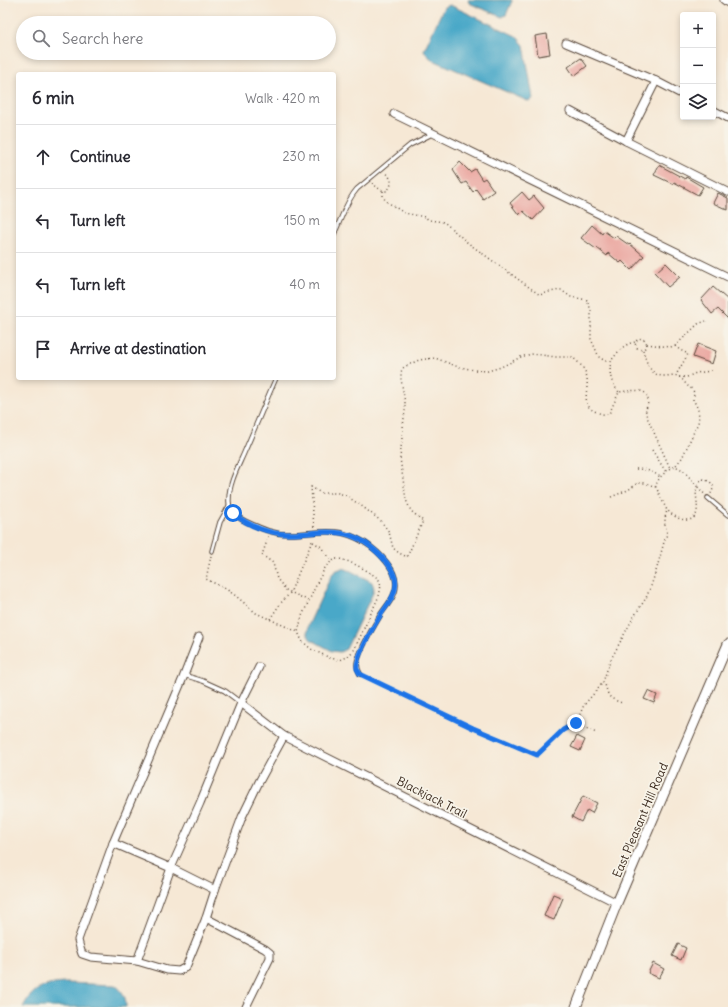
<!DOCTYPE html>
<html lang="en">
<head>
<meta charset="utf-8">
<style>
	body { margin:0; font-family:Delius,sans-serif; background:#f7f7f7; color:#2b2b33 }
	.controls { position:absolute; right:12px; top:12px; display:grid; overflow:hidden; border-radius:4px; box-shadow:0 2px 6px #0003 }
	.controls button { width:36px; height:36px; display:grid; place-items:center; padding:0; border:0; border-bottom:1px solid #e1e1e2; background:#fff; color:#2b2b33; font:20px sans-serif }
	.stop { position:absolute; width:12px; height:12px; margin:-9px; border:3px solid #1a73e8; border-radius:50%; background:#fff }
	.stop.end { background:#1a73e8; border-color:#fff; box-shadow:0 1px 4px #0008 }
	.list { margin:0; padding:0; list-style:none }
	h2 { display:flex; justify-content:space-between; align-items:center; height:52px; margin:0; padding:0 16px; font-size:17px }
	h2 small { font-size:13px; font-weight:400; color:#7c7c81 }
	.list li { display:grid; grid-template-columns:26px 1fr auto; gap:12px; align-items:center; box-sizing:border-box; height:64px; padding:0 16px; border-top:1px solid #e1e1e2 }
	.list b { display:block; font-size:15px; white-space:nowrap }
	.list em { font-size:13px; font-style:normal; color:#7c7c81 }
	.icon { flex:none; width:22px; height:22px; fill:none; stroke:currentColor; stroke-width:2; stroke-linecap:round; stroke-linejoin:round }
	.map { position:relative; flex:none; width:728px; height:1007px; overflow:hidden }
	.search { position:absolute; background:#fff; box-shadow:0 2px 6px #0003; left:16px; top:16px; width:320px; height:44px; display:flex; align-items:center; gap:10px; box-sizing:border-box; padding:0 14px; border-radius:22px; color:#7c7c81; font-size:15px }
	.panel { position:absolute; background:#fff; box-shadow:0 2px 6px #0003; left:16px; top:72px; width:320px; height:308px; border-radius:4px }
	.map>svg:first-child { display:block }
	.water { fill:#49a8c8; stroke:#426973 }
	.building { fill:#eaa49e }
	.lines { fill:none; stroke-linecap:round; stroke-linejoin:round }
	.service-casing { stroke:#574639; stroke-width:5.5 }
	.minor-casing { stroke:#574639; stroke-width:9 }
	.tertiary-casing { stroke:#574639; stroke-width:11 }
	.path { stroke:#574639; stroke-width:1.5; stroke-dasharray:1 3; stroke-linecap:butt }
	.service { stroke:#fff; stroke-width:3.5 }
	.minor { stroke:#fff; stroke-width:7 }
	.tertiary { stroke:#fff; stroke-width:9 }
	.route { stroke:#1a73e8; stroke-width:5 }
	.labels { text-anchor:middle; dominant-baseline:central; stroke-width:3.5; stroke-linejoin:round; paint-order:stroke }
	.street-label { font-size:12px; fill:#3b2a1e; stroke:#f7f3e8 }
</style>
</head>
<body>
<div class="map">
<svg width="728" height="1007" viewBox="0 0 728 1007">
	<rect width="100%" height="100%" fill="#f7f3e8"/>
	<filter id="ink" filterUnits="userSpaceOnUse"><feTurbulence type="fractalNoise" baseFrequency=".025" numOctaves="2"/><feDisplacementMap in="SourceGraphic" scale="8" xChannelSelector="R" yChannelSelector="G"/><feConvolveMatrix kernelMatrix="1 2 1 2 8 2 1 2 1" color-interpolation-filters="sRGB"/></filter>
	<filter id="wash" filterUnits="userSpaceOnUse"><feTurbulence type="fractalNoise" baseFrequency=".012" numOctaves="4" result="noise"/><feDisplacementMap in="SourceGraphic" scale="16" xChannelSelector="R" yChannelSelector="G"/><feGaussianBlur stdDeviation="0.9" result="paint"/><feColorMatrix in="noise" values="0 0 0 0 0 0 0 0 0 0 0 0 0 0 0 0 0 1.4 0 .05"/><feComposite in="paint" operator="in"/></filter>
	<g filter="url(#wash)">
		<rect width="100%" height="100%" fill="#f6e8d5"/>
		<!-- water -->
		<g class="water">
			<path d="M468,0h44v1l-6,14 -4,2 -33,-14z"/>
			<path d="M450,5l66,31 8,9 9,53 -3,4 -97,-42 -6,-5 -3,-5 20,-43z"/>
			<path d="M343,568l8,3 21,11 2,6 -2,7 -26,54 -6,3 -8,-1 -22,-12 -3,-6 1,-7 24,-52 5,-4z"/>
			<path d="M66,983l49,2c8,6 11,12 11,22h-103c10,-20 23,-23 43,-24z"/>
		</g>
		<g id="blocks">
			<!-- building -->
			<g class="building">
				<path d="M547,34l3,20 -12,2 -3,-20z"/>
				<path d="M581,58l6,8 -13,10 -6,-9z"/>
				<path d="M460,162l10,10 5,-3 7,11 3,-2 9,13 -11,8 -7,-10 -3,3 -7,-10 -4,2 -9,-14z"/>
				<path d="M659,165l26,14 1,-2 17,10 -5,8 -24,-13 -1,2 -19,-9z"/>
				<path d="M522,192l7,8 5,-4 10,12 -11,12 -10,-9 -4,4 -9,-12z"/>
				<path d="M718,193l10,5v12l-15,-7z"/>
				<path d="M592,225l10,9 2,-3 10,7 2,-2 13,9 1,-1 14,12 -13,14 -9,-9 -2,2 -12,-10 -1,3 -10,-8 -1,1 -15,-11z"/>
				<path d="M666,263l14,14 -12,10 -13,-14z"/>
				<path d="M713,287l15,13v19l-10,-10 -6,5 -11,-14z"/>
				<path d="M698,344l18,7 -4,13 -19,-7z"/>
				<path d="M648,691l9,4 -3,8 -10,-4z"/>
				<path d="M577,736l8,4 -5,11 -9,-4z"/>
				<path d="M583,796l14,7 -5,10 -5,-3 -6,12 -9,-5z"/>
				<path d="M553,894l10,4 -9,22 -10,-4z"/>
				<path d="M678,944l8,4 -5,12 -9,-4z"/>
				<path d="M653,963l11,6 -5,9 -11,-5z"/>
			</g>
		</g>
	</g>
	<g filter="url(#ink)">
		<use href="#blocks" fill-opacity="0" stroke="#574639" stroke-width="1"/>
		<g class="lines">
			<!-- service casing -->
			<g class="service-casing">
				<g id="service">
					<path d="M334,234c7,-14 12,-33 23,-45l53,-44 22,-11"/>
					<path d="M276,378c-11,25 -21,50 -32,75 -6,14 -15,30 -15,46 -1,11 7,18 16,22 15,7 29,14 46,13 17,0 35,-5 51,-1 21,5 39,19 50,37 2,4 4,10 4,15 0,11 -9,20 -15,29 -6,10 -22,37 -24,49 0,4 1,7 3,11"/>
					<path d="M708,498l20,17"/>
					<path d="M212,551l8,-29 9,-16"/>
					<path d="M184,675l19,6 22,10 16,12"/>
				</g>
			</g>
			<!-- minor casing -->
			<g class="minor-casing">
				<g id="minor">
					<path d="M724,0l4,3"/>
					<path d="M566,43l90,38 27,14"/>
					<path d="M713,110l15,8"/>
					<path d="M570,111l56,30 102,51"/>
					<path d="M394,114l334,163"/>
					<path d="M626,141l30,-60"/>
					<path d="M199,637l-16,41 -70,165 -35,97 2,8 2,6 9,3 46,4 34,-93 29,-65 41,-100 18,-36"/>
					<path d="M241,703l43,33 333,167"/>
					<path d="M113,843l58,25 44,22"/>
					<path d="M206,918l59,31 5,4v5l-24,49"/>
					<path d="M137,961l30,9 12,1 7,-4 20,-49 9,-28 27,-73 17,-35 25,-46"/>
				</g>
			</g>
			<!-- tertiary casing -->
			<g class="tertiary-casing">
				<path id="tertiary" d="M576,1007l41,-104 111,-259"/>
			</g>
			<!-- path -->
			<g class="path">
				<path d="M372,183c5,4 8,8 15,8 7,-8 4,-12 -1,-19"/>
				<path d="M383,191v6l3,4 18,12 21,4 4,3 15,2 24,21 72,52 9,-3 12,-2 10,7 16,3 4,10v29l8,18 6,4h6c7,-9 13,-18 25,-19"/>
				<circle cx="641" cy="344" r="5.5"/>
				<path d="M647,344l23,3 5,-1 23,-22 8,-3"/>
				<path d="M675,346l5,4 8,4 -12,21"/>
				<path d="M643,350c3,11 7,27 22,26 4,0 9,-2 12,0 5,1 8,8 12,11 1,1 4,2 4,4 2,2 0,6 0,9 5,7 7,14 5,23l-16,35 -6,7"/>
				<path d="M611,361c-2,12 -1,21 8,31"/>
				<path d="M679,377h8l9,-4 15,-2"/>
				<path d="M652,450l14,22"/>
				<path d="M636,469c10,0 16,2 24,8"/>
				<path d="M703,479c13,4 12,9 5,19l-11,-12 3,-5z"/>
				<path d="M611,497l17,-7 10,-7h7l11,4"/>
				<path d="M314,527l-3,-40 10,6h17l7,2 18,12 18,14 8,11 4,16 6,5 8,4 16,-36 -12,-10 -5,-11 -6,-42 4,-40 1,-7v-8l-4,-24v-7l2,-4 3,-2 13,-6 16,-2 21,8 18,4 14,1 13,-4 20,-10 10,-3 11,1 13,2h17c5,4 12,10 14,17 5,13 -8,32 11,38 4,2 8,3 12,2l10,-22c9,-1 31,-6 29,10 -1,8 -4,6 -1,15l23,51"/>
				<path d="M268,536l-1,5 -5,14 11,8 4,16 9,11 23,11"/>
				<path d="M313,542l7,4 12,15"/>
				<path d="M211,556l-5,23 20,10 10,7 20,17 42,19"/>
				<path d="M336,559c3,0 5,0 7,1 7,1 32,14 36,20 3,5 1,11 0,16l-25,54 -7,7 -7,3 -10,-2 -19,-9 -9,-8 -4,-9 4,-16 16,-35 8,-15 6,-5z"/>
				<path d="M270,619l10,-15 10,-11 23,-54"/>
				<path d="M366,677l107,51 64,27 26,-25 13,-7 8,-18 13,-15 6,-8 7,-21 23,-43 13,-20 5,-12 6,-18 7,-26 3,-8 -2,-9v-7l2,-8c-2,-3 -10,-21 -11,-23 0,-9 13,-18 19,-21l8,4 14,16c-4,9 8,33 -10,34 -8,0 -15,-5 -20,-10"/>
				<path d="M603,682c3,3 3,7 5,12 2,5 9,7 14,9"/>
				<path d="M576,723l20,10"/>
			</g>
			<!-- service -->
			<use href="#service" class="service"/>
			<!-- minor -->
			<use href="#minor" class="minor"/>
			<!-- tertiary -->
			<use href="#tertiary" class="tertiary"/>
		</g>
	</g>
	<g class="lines" filter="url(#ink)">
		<!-- route -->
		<path class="route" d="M233,513c15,13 38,22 59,21 16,0 32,-4 48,-1 16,2 29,11 40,22 6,6 13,14 15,23 4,14 -8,27 -15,38 -6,10 -25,42 -23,53 1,2 2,3 3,5l113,54 64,27 26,-25 13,-7"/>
	</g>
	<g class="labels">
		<!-- street labels -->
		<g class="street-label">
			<text transform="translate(432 797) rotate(27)">Blackjack Trail</text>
			<text transform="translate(640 820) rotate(-67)">East Pleasant Hill Road</text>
		</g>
	</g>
</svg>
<div class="controls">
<button>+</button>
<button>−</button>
<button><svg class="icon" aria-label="layers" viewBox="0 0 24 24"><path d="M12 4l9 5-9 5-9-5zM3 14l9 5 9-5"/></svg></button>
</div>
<div class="stop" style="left:233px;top:513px"></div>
<div class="stop end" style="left:576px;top:723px"></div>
<div class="search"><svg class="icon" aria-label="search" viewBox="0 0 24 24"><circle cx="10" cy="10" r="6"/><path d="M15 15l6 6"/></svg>Search here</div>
<section class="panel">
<h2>6 min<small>Walk · 420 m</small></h2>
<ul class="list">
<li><svg class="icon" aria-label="ahead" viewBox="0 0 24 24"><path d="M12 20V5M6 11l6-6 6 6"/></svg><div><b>Continue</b></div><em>230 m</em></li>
<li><svg class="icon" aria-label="left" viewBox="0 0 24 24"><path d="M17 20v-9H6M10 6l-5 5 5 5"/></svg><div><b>Turn left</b></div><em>150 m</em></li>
<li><svg class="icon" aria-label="left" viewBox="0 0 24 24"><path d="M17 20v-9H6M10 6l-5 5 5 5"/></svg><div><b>Turn left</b></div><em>40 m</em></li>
<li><svg class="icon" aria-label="arrive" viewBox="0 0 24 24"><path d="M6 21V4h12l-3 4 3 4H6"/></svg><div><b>Arrive at destination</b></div></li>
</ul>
</section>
</div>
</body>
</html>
